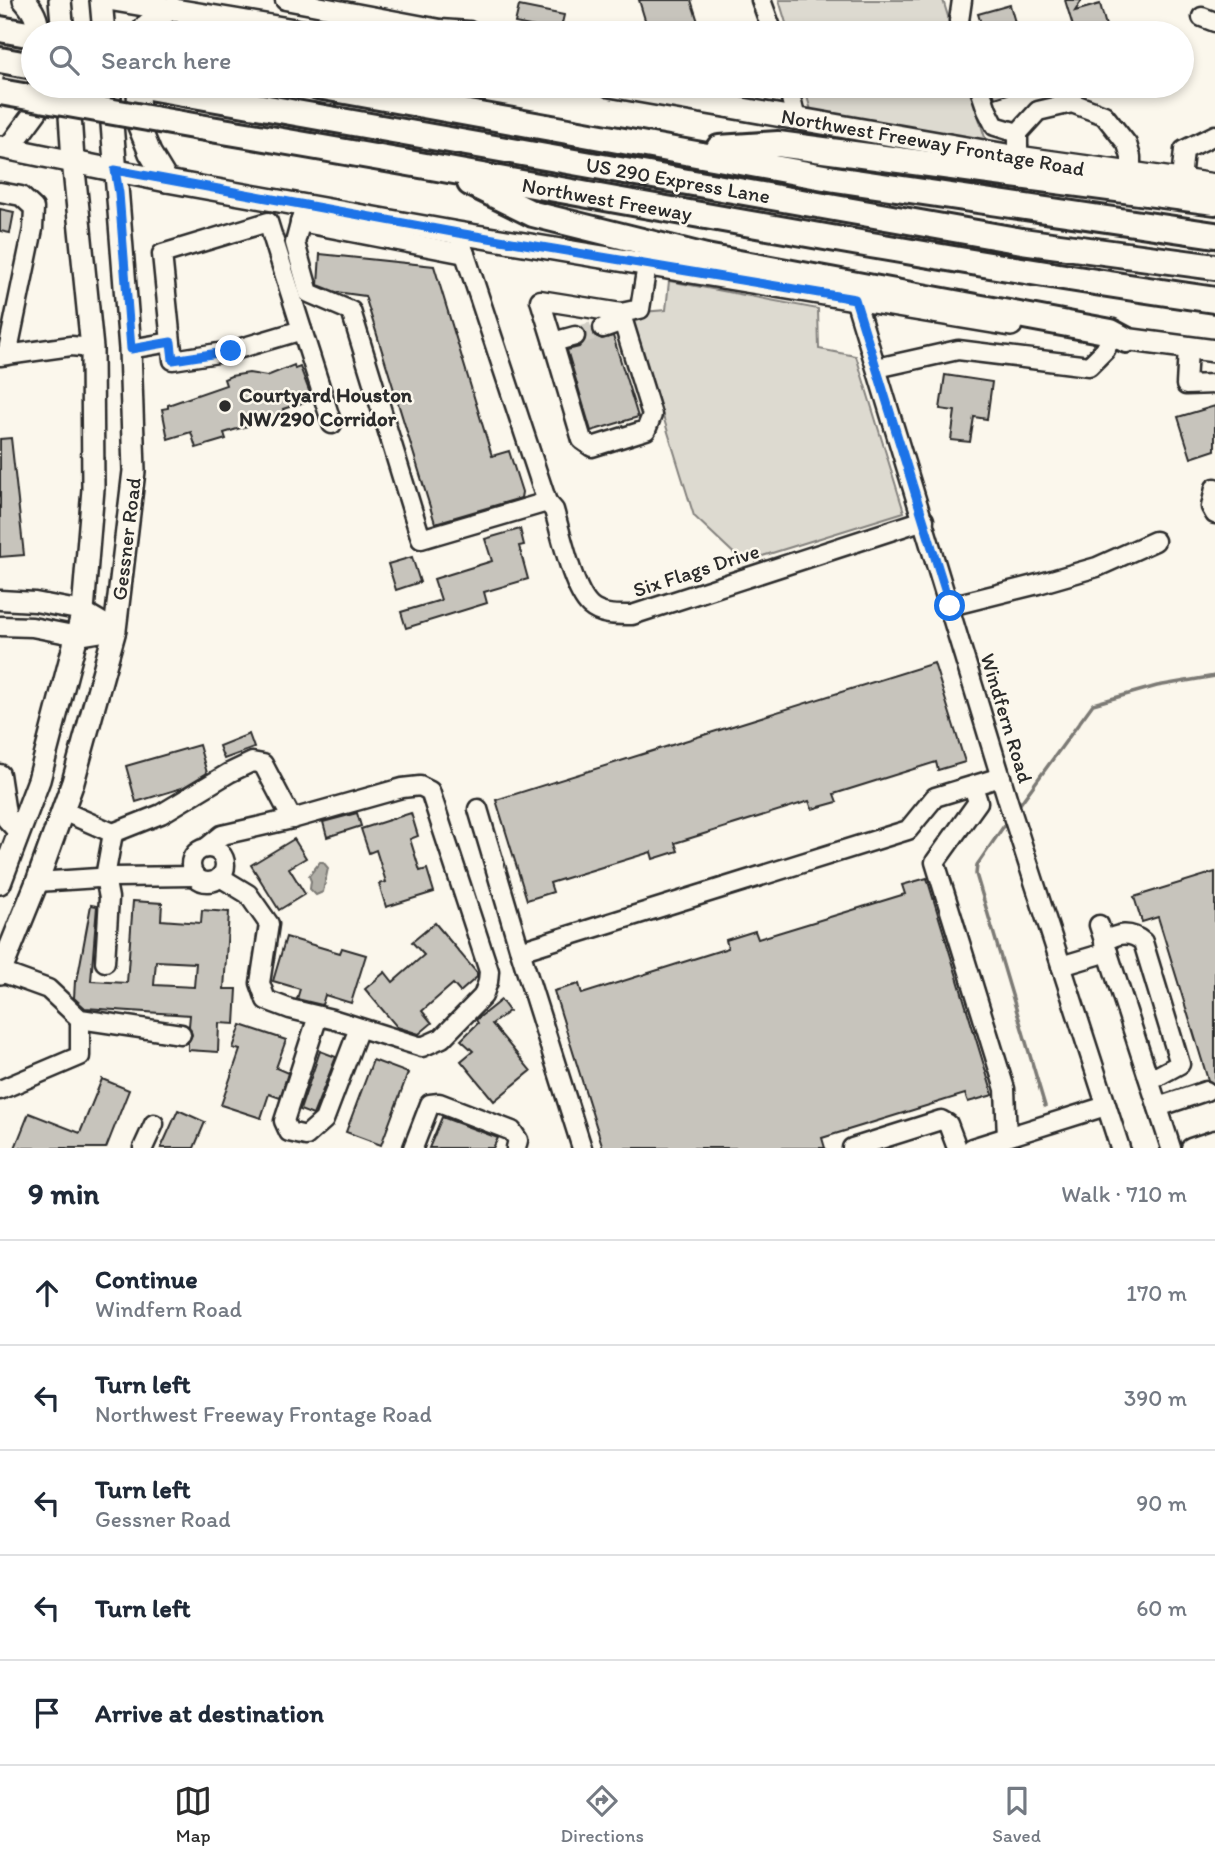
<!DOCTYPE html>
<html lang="en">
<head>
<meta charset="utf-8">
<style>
	body { margin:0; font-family:Itim,sans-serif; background:#f2f2f3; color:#1f2937 }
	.stop { position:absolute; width:21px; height:21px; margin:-16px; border:5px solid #1a73e8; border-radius:50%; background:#fff }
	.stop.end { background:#1a73e8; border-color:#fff; box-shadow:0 2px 7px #0008 }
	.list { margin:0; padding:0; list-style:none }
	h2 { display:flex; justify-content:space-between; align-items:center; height:91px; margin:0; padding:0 28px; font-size:30px }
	h2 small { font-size:23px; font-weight:400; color:#747a83 }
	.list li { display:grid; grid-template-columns:46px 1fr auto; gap:21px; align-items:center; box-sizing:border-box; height:105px; padding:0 28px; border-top:2px solid #e0e1e3 }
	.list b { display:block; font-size:26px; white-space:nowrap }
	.list p { margin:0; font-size:23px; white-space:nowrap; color:#747a83 }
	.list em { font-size:23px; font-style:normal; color:#747a83 }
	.icon { flex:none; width:38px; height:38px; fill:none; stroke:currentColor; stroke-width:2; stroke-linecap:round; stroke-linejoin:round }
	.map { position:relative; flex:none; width:1215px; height:1148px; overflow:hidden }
	.search { position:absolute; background:#fff; box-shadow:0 4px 10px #0003; left:21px; right:21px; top:21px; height:77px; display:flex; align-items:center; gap:18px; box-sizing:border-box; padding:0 24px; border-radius:38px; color:#747a83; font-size:26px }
	.sheet { height:616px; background:#fff }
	nav { display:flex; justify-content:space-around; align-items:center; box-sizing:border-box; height:98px; border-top:2px solid #e0e1e3; background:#fff; font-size:19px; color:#747a83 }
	nav a { display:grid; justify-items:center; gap:4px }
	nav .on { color:#2b2b2b }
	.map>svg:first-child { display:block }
	.green { fill:#dddad0; stroke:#84827e; stroke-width:2 }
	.water { fill:#b1afa7; stroke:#7b7a75; stroke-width:2 }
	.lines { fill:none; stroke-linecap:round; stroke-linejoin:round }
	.stream { stroke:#7b7a75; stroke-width:3.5 }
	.building { fill:#c7c4bc; stroke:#2b2b2b; stroke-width:2; fill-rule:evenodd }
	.minor-tunnel { stroke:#d1cec5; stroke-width:18; stroke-dasharray:18 9; stroke-linecap:butt }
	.minor-casing { stroke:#2b2b2b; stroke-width:23 }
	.major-casing { stroke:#2b2b2b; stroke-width:26 }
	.highway-casing { stroke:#2b2b2b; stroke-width:30 }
	.minor { stroke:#fbf7ec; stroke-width:18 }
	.major { stroke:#fbf7ec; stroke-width:21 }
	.highway { stroke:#fbf7ec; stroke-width:24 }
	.highway-bridge-casing { stroke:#2b2b2b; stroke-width:30; stroke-linecap:butt }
	.highway-bridge { stroke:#fbf7ec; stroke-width:24 }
	.route { stroke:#1a73e8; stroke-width:9 }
	.poi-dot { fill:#2b2b2b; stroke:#fbf7ec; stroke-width:2.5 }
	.labels { text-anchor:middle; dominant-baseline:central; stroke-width:5; stroke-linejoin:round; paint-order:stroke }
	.street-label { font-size:21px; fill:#2b2b2b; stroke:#fbf7ec }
	.poi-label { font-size:21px; font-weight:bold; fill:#2b2b2b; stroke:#fbf7ec; text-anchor:start }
</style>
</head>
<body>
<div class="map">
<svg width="1215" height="1148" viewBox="0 0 1215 1148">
	<rect width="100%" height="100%" fill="#fbf7ec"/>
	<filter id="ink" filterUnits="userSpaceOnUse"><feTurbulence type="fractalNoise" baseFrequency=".0143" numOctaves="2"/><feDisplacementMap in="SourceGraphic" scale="14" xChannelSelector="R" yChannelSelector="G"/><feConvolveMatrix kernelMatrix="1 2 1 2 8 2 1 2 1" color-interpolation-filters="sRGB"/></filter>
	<g filter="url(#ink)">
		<!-- green -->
		<g class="green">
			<path d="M779,0h164l10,33h-164z"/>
			<path d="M804,86h165l18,58 -174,-27z"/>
			<path d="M669,281l149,28 1,40 37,7 48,156 -161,50 -49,-46 -63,-203 35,-3z"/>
		</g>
		<!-- water -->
		<path class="water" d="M320,862h3l5,6 -5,24 -7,3 -6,-6 1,-8 -2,-5z"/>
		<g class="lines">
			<!-- stream -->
			<g class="stream">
				<path d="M1017,808l76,-104 64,-18 58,-10"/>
				<path d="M1008,820l-31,45 -1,9 69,232"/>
			</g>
		</g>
		<!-- building -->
		<g class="building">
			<path d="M639,0h52l8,25 -14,5 1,3h-37z"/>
			<path d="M1065,0h17l-7,11 25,-7 8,29h-33z"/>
			<path d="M1010,5l8,28h-34l-6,-19z"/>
			<path d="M519,6l45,9 -4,17 -45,-9z"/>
			<path d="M991,86h35l1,2 -32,10z"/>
			<path d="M0,209l14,3 -4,21 -10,-2z"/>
			<path d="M320,254l114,12 58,190 17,-5 13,41 -1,6 -86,25 -70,-227 -29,-4 -18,-7z"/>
			<path d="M594,335l8,4 11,-3 25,81 -47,14 -24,-81 12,-3 7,-9z"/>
			<path d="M294,365l1,4 5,-2 11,29 -7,2 1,4 -22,7 1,3 -8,2 -3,8 -28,-1 2,5 -23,7 2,6 -30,9 -5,-16 -23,7 -6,-30 6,-1v-3l58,-20 -2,-6 7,-3 18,-3 18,3z"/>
			<path d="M945,375l47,7 -5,37 -13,-2 -4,25 -19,-2 4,-29 -15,-2z"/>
			<path d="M1215,406v44l-24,8 -13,-41z"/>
			<path d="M11,438l13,117 -24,2v-118z"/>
			<path d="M520,529l4,16 -5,1 9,33 -44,13 3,11 -81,25 -5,-16 40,-12 -7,-21 58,-18 -7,-22z"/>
			<path d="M412,557l8,25 -24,8 -8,-26z"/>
			<path d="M934,663l31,99 -27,8 -2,-8 -102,32 3,8 -25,7 -3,-8 -134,42 3,8 -25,8 -2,-7 -101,31 3,9 -26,8 -31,-100z"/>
			<path d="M249,734l5,14 -30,11 -5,-13z"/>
			<path d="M199,745l8,28 -25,15 -46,14 -10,-36z"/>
			<path d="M357,813l4,13 -34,11 -4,-15z"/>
			<path d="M411,813l7,23 -8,3 10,32 7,-2 7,23 -48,15 -7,-23 7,-2 -10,-32 -7,3 -8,-24z"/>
			<path d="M294,839l12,19 -17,10 16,26 -26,16 -28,-45z"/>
			<path d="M1215,872v213l-7,-5 -50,-163 -16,5 -8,-25z"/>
			<path d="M927,878l66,217 -25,7 -3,-8 -143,44 3,10h-222l-49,-157 25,-7 3,10 146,-46 -2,-8 29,-9 3,8 147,-45 -3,-9z"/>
			<path d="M133,901l29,2 -1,17 40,3 1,-13 27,2 -5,77h13l-2,35 -16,-1 -1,29 -30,-2v-8l4,-7 -3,-9 1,-11 -105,-7 -11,-10 1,-17h2l14,-76 6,1 -6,75 36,2zM156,961l40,2 -2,24 -40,-2z"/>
			<path d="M435,923l42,50v4l-17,15 -7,-8 -31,27 10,12 -13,11 -22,-7 -32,-38 20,-17 8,10 31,-27 -12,-13z"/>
			<path d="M286,937l54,16 2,-5 24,7 -15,48 -26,-8 -3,10 -25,-6 3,-10 -27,-8z"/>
			<path d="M501,1000l8,11 -17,13 39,47 -37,30 -33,-40 12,-10 -12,-11 17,-17 -2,-3z"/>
			<path d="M241,1025l45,15 -10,28 12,5 -8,25 -11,-4 -8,24 -40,-13 19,-55 -7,-2z"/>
			<path d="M320,1051l16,6 -23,58 -13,-5z"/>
			<path d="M373,1060l35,13 -27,72 -35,-13z"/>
			<path d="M102,1079l27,11 -23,58h-91l14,-35 51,20z"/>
			<path d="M178,1110l27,12 -11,26h-33z"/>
			<path d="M442,1117l56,21 -5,10h-64z"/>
		</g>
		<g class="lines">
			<!-- minor-tunnel -->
			<path class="minor-tunnel" d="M575,336l28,-8"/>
			<!-- minor casing -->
			<g class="minor-casing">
				<g id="minor">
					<path d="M285,0l155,29 29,2"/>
					<path d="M761,0l12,33"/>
					<path d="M962,0l-3,21 4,12"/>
					<path d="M1202,17l13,5"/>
					<path d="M788,86l8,33"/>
					<path d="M979,86l8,24 8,16 23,7"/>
					<path d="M1018,157v-24l20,-22 34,-8 32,12 23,29 4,13v17"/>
					<path d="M1181,180l3,-30 31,-15"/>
					<path d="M0,192l21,4 13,12 -1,21 -26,126 -7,1"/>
					<path d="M305,205l-10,38 14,50 42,18 70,228 126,-37"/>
					<path d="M300,222l165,32"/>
					<path d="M458,233l89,269 7,8c7,24 19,80 36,96 11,10 28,9 42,9l292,-95"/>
					<path d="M855,299l154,505 111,344"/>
					<path d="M603,328l20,-7 -2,-8"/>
					<path d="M302,330l30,94"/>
					<path d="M575,336l-22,6 -13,-42 81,13 19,-4 7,-44"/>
					<path d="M553,342l29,98 10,7 54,-17 6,-15 -29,-94"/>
					<path d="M1188,348l-2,37 29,-1"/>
					<path d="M130,349l41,-7 -9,-88 106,-32 34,108 -71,21 -58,9 -2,-18"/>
					<path d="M7,355l64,-9 21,2"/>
					<path d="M877,368l81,-18 131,16 16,-16 6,-12"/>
					<path d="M1215,488l-4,19 4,7"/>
					<path d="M0,600l35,2 48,9 32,19"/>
					<path d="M950,606l88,-22 59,-17 58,-26"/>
					<path d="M0,626l32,1 46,9 37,-6"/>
					<path d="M0,774l7,46 12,13"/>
					<path d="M973,786l5,16 -43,60 70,227 2,48"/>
					<path d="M478,809l42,142"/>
					<path d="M63,811l50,22 48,-19 68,-41 23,-11 11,2 29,55 110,-31 18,-2 10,5 59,180 -1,11 -5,14 -41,42 -20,9 -90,-28 -42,-10 -24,-9 -6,-17 9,-59 -21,-30 -28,-17"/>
					<path d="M206,848l16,-13 70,-16"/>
					<circle cx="208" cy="865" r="17"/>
					<path d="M37,882l76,-5 82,-1"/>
					<path d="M1099,925l72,223"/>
					<path d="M1104,942c13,-9 27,-11 39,0l37,122 -22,12h-10"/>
					<path d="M105,962l4,-64 -4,-21 8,-44"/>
					<path d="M1061,966l47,-14"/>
					<path d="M1,972l47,17 32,30 101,15"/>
					<path d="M318,1016l-34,105 5,11 17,4 18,-16 35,-92"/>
					<path d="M0,1090l80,-34v-37"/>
					<path d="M1158,1107l48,-16"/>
					<path d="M143,1148l11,-24"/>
					<path d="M413,1148l17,-44 9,-1 73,28 6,9 -2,8"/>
					<path d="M582,1148l-62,-197 388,-121 27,-33 66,-20"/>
					<path d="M852,1148l89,-28 7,4 9,24"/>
					<path d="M972,1148l134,-42"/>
					<path d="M1191,1148l24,-8"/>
				</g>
			</g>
			<!-- major casing -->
			<g class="major-casing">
				<g id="major">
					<path d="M24,0c9,10 14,19 14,33"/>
					<path d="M60,0l3,33"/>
					<path d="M101,0l3,33"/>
					<path d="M114,0l198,33"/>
					<path d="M141,33l6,-8 25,-17"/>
					<path d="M138,86l1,40 11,27 17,28"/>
					<path d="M610,86l408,71 197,28"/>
					<path d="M0,147l167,34 291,52 553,92"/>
					<path d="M9,148l28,-38 2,-24"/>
					<path d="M1109,337l106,14"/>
					<path d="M0,883l39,-103 44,-169 10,-122 -1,-141 -19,-188 -5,-74"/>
					<path d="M0,973l37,-91 36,-100 42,-152 19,-159 -4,-122 -21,-263"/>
				</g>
			</g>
			<!-- highway casing -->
			<g class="highway-casing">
				<g id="highway">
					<path d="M0,29l33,6"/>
					<path d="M0,60l33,6"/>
					<path d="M143,86l879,155 193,26"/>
					<path d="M318,86l517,93 380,56"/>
					<path d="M199,127c339,56 676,124 1016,173"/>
					<path d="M719,148l59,-4 437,58"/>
					<path d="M470,183l63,31 173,43 405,75 15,8"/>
				</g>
			</g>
			<!-- minor -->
			<use href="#minor" class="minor"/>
			<!-- major -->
			<use href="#major" class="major"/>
			<!-- highway -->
			<use href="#highway" class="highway"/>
			<!-- highway-bridge casing -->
			<g class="highway-bridge-casing">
				<path id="highway-bridge" d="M0,92l199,35"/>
			</g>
			<!-- highway-bridge -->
			<use href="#highway-bridge" class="highway-bridge"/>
		</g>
	</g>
	<g class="lines" filter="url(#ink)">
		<!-- route -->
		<path class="route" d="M231,351l-58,9 -2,-18 -40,7 -12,-156 -4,-23 343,63 397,66 95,307"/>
	</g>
	<!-- markers -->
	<circle class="poi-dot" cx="225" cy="406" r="7"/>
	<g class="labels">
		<!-- street labels -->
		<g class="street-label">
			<text transform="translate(933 142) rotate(10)">Northwest Freeway Frontage Road</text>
			<text transform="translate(678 180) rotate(10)">US 290 Express Lane</text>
			<text transform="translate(607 199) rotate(10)">Northwest Freeway</text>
			<text transform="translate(126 539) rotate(-83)">Gessner Road</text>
			<text transform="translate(696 570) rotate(-18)">Six Flags Drive</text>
			<text transform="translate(1007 718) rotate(73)">Windfern Road</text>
		</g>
		<!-- poi labels -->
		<g class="poi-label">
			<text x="239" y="394">Courtyard Houston<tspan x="239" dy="24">NW/290 Corridor</tspan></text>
		</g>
	</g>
</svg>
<div class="stop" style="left:950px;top:606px"></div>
<div class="stop end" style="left:231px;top:351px"></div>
<div class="search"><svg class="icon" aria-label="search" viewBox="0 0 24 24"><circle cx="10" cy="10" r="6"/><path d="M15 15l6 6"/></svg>Search here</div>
</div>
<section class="sheet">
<h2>9 min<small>Walk · 710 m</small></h2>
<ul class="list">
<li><svg class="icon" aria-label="ahead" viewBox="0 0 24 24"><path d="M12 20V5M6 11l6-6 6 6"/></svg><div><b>Continue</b><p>Windfern Road</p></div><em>170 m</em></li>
<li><svg class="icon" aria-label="left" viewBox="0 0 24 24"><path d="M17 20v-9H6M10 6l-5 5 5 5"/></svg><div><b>Turn left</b><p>Northwest Freeway Frontage Road</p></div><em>390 m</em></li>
<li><svg class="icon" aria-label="left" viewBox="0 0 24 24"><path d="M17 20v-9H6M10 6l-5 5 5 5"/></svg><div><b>Turn left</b><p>Gessner Road</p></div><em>90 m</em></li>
<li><svg class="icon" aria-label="left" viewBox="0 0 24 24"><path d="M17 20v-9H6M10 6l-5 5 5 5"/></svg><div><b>Turn left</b></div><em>60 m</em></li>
<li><svg class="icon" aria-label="arrive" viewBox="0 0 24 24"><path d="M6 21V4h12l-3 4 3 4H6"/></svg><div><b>Arrive at destination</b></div></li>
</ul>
</section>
<nav>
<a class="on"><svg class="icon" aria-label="map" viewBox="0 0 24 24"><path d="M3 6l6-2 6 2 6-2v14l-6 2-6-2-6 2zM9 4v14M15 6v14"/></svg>Map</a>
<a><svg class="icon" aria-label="directions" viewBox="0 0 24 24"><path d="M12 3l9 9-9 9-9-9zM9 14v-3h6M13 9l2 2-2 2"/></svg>Directions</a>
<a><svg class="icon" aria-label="saved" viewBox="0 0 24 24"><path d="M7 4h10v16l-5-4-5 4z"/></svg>Saved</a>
</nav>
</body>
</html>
